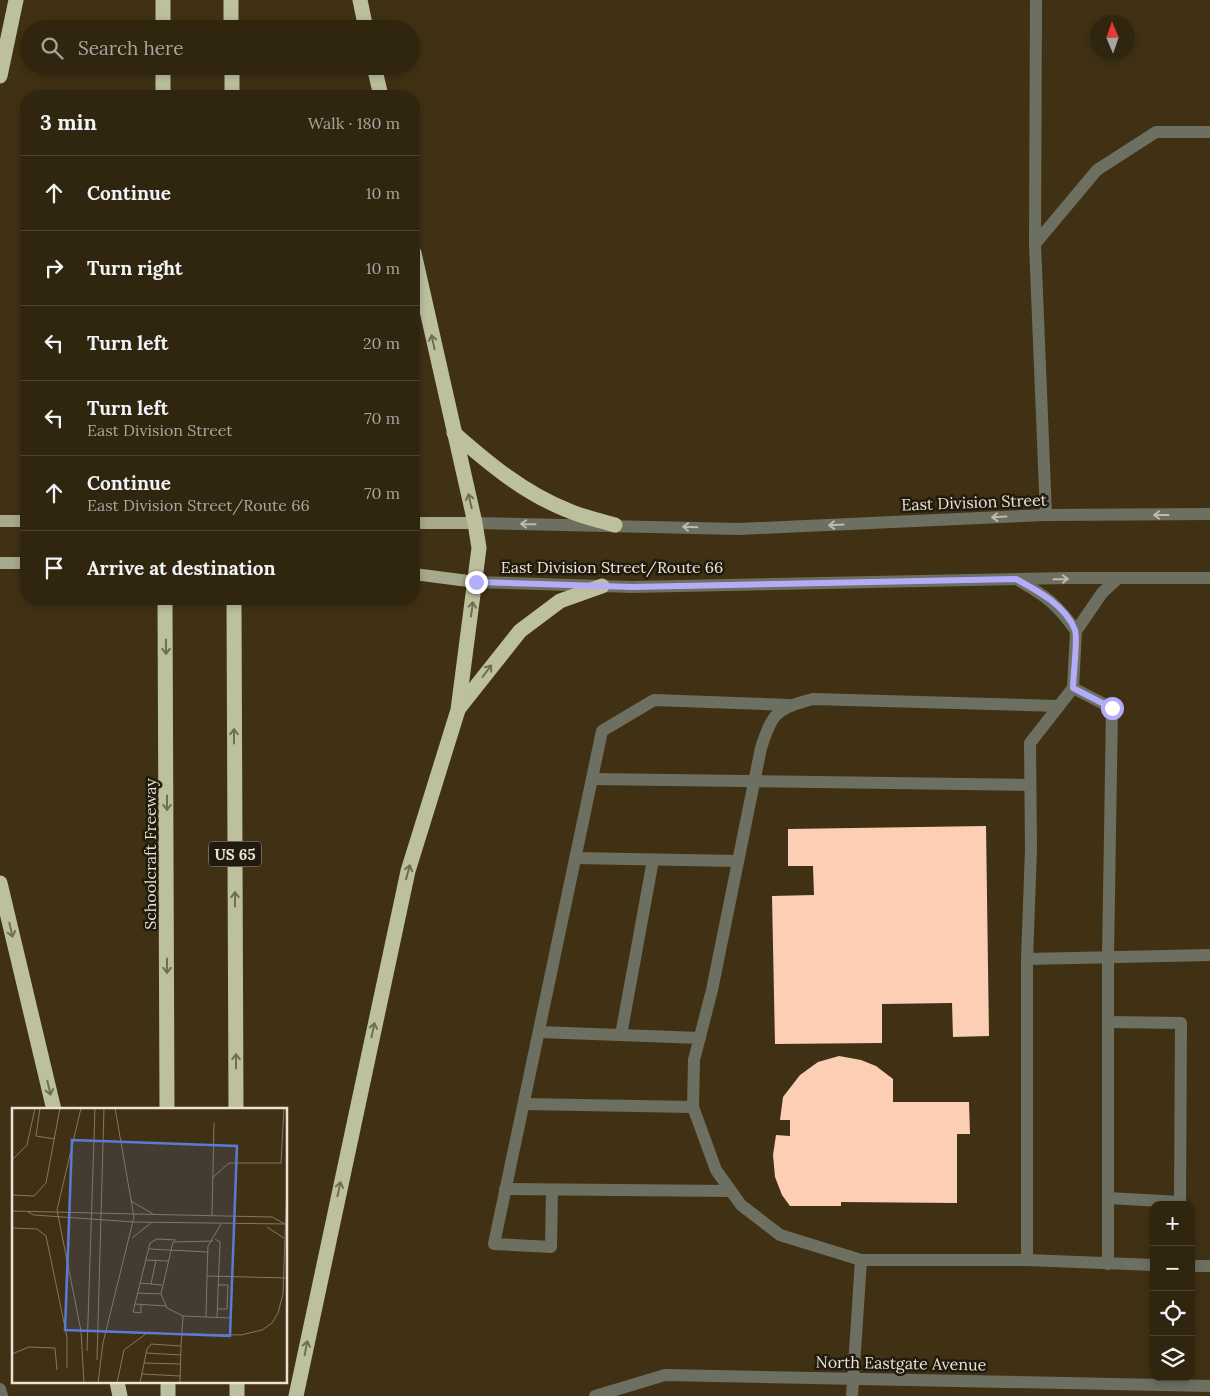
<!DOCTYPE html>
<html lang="en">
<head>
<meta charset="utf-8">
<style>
	body { margin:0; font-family:Lora,serif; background:#382d18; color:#f1f3f6 }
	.controls { position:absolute; right:15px; bottom:15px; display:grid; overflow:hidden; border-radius:10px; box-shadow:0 2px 8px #0003 }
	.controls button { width:45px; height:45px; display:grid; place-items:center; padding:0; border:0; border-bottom:1px solid #4b422f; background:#30250f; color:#f1f3f6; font:25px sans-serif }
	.compass { position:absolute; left:1090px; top:15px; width:45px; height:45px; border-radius:50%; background:#30250f; box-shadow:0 2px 8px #0003; rotate:358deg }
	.stop { position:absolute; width:15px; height:15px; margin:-11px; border:4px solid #b3adf9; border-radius:50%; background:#fff }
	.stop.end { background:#b3adf9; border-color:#fff; box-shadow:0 1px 5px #0008 }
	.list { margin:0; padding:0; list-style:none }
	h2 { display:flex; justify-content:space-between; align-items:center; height:65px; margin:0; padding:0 20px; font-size:21px }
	h2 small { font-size:16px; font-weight:400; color:#a8a59e }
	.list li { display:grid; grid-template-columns:32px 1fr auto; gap:15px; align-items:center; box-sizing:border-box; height:75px; padding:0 20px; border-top:1px solid #4b422f }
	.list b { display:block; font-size:19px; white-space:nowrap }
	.list p { margin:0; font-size:16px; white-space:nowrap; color:#a8a59e }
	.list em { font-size:16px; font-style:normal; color:#a8a59e }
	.icon { flex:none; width:28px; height:28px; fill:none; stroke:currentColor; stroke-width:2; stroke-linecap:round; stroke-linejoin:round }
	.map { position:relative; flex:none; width:1210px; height:1396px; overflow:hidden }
	.search { position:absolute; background:#30250f; box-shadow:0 2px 8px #0003; left:20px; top:20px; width:400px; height:55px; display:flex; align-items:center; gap:12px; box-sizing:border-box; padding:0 18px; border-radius:28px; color:#a8a59e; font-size:19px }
	.panel { position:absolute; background:#30250f; box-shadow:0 2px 8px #0003; left:20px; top:90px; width:400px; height:515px; border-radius:20px }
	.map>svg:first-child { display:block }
	.building { fill:#fccfb5 }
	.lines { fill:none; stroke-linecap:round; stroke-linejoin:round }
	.minor { stroke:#6d6f61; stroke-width:12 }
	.major { stroke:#a6a98c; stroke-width:12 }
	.highway { stroke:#bcc09d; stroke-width:15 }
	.oneway { stroke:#6e6d56 }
	.oneway2 { stroke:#bfbaaa }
	.route { stroke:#b3adf9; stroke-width:6 }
	.labels { text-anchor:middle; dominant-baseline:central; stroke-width:5; stroke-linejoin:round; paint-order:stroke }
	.shield { fill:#211a0e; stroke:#aea696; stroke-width:1 }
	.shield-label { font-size:15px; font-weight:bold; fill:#ebe2d1 }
	.street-label { font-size:16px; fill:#ebe2d1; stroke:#211a0e }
	.inset-road { fill:none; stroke:#847860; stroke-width:1 }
	.view { fill:#5b7ad6; fill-opacity:0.15; stroke:#5b7ad6; stroke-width:2.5 }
	.inset-edge { fill:none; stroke:#ebe2d1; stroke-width:2.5 }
</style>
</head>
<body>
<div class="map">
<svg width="1210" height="1396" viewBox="0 0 1210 1396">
	<rect width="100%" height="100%" fill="#403114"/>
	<!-- building -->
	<g class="building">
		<path d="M986,826l3,210 -36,1 -1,-34 -70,1v39l-107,1 -3,-148 42,-1 -1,-29h-25v-37z"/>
		<path d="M839,1056l22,4 15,6 17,13v23h76l1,32h-13v69l-116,-1v4h-51l-8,-11 -7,-18 -2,-22 3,-20 14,1v-16h-10l3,-23 17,-22 18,-13z"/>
	</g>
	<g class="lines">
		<!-- minor -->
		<g class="minor">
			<path d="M1036,0l-1,244 11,271"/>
			<path d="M1035,244l62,-74 59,-38h54"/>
			<path d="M475,523l264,6 307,-14 164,-1"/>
			<path d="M1117,579l-15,14 -26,38 -3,57 -43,55 1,106 -4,110 183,-4"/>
			<path d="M1018,580c28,16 39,24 58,51"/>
			<path d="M476,582l156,5 436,-9h142"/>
			<path d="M1073,688l39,20 -4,249v307"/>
			<path d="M592,779l438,6"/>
			<path d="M575,858l163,3"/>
			<path d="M1108,1022l73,1 -1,179 -72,-4"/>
			<path d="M539,1032l161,6"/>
			<path d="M621,1035l32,-175"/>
			<path d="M524,1104l169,3"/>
			<path d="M505,1189l225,2"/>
			<path d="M552,1190l-1,57 -57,-3 108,-513 52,-31 135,5"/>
			<path d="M861,1260l-81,-25 -39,-30 -25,-35 -23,-63 1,-47 18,-70 49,-242c12,-36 15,-39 52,-49l246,7"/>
			<path d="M1027,1260l127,5"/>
			<path d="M1191,1266h19"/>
			<path d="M0,1389l2,7"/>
			<path d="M595,1396l70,-21 545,11"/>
			<path d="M852,1396l9,-136h166v-301"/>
		</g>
		<!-- major -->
		<g class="major">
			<path d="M0,521h26"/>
			<path d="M414,523h61"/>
			<path d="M0,563h26"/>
			<path d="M414,574l62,8"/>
		</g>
		<!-- highway -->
		<g class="highway">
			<path d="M163,0v29"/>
			<path d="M231,0v29"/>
			<path d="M360,0l6,29"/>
			<path d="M163,66v30"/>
			<path d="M232,66v30"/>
			<path d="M374,66l7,30"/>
			<path d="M0,76l16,-76"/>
			<path d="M454,433c34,30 70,60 113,77 15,7 32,10 48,15"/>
			<path d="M165,599l2,511"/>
			<path d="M234,599l2,511"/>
			<path d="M459,708l61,-77 40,-30 42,-15"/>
			<path d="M0,883l54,227"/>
			<path d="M117,1382l3,14"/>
			<path d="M168,1382v14"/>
			<path d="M237,1382v14"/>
			<path d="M296,1396l112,-525 50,-161 21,-162 -4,-25 -61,-270"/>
		</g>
	</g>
	<!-- one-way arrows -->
	<defs><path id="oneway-shaft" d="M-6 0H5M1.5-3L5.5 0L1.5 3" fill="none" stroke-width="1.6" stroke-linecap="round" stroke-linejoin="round" transform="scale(1.25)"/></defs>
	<g class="oneway">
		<use href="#oneway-shaft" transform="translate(433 342) rotate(-102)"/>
		<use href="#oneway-shaft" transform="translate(470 501) rotate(-103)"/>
		<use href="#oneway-shaft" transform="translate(472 609) rotate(-82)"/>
		<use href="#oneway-shaft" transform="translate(166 647) rotate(89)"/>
		<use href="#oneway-shaft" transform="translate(487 671) rotate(-53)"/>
		<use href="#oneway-shaft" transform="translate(234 736) rotate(-90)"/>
		<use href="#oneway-shaft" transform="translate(167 803) rotate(90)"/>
		<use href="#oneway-shaft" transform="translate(408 872) rotate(-75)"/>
		<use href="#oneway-shaft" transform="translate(235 899) rotate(-90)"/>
		<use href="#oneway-shaft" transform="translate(11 930) rotate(77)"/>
		<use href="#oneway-shaft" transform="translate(167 966) rotate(90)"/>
		<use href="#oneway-shaft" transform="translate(373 1030) rotate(-78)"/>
		<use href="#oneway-shaft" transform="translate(236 1061) rotate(-90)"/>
		<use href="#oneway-shaft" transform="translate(49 1088) rotate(77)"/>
		<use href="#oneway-shaft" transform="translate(339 1189) rotate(-78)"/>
		<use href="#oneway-shaft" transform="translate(306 1348) rotate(-79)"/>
	</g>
	<g class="oneway2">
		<use href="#oneway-shaft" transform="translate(1161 515) rotate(180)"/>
		<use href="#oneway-shaft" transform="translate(999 517) rotate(177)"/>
		<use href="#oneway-shaft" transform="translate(528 524) rotate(-179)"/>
		<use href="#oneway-shaft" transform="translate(836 525) rotate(177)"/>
		<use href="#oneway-shaft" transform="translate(690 527) rotate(-178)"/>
		<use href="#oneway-shaft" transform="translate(1061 579) rotate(-1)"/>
	</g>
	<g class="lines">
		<!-- route -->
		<path class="route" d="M476,582l156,5 384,-8c22,12 49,26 59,51 3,8 -2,47 -2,58l39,20"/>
	</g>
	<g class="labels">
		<!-- shield labels -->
		<rect class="shield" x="209" y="841.5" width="52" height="25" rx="4"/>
		<g class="shield-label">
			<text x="235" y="854">US 65</text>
		</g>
		<!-- street labels -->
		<g class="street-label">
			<text transform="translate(974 502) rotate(-2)">East Division Street</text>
			<text x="612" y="567">East Division Street/Route 66</text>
			<text transform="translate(150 854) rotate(-90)">Schoolcraft Freeway</text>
			<text transform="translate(901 1363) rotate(1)">North Eastgate Avenue</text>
		</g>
	</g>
	<!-- overview -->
	<g transform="translate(12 1108)">
		<rect width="275" height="275" fill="#403114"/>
		<path class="inset-road" d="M28,0l-4,28 19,3M69,0l-24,102 24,121 3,52M0,52l15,-15 8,-37M200,70l17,-15h52l3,-55M0,87l22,1 12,-13 14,-75M119,93l22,13M0,103l122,3M16,104l6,3 100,7M122,106l138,3 13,7M200,107l2,-92M122,114l153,2M209,116l-13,22 -1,30 80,2M255,119l17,11M0,120l25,1 9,7 21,101v31M120,130l19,-15M203,131l5,3 -3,76M137,141l59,3M134,152l22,1M128,175l22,2M139,176l5,-24M126,185l23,1M123,196l31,2M129,197v8l-8,-1 17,-69 7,-4 19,1M205,201h10l1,-24h-10M171,208l-16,-8 -6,-14 12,-52 40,-1M194,209l26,1M75,243l8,-243M134,245l35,2M0,246l17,-7 26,1 2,22M85,252l7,-252M132,255l37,1M130,266l38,2M86,275l5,-40 31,-126 -19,-109M105,275l7,-33 23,-17 94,2 21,-5 10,-7 6,-10 5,-19 4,-111M128,275l7,-34 4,-5 30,2 2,-30 23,1 1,-41M168,275l1,-37M224,275h40"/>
		<path class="view" d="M60,32l165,6 -7,190 -165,-6z"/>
		<rect width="275" height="275" class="inset-edge"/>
	</g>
</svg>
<div class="controls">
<button>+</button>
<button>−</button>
<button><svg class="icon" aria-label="locate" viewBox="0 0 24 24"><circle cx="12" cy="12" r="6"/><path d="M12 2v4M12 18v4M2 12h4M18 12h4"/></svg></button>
<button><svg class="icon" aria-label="layers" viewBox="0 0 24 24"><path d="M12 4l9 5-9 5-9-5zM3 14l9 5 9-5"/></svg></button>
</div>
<svg class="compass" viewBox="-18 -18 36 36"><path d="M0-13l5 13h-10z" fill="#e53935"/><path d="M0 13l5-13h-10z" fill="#a8a59e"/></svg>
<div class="stop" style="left:1112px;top:708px"></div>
<div class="stop end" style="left:476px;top:582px"></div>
<div class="search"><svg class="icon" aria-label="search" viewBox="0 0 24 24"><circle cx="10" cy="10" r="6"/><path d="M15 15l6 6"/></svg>Search here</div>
<section class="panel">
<h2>3 min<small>Walk · 180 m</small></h2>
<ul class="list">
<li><svg class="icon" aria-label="ahead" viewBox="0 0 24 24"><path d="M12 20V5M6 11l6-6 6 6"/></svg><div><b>Continue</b></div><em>10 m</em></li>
<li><svg class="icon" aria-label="right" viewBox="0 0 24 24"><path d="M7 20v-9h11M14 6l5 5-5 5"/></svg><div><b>Turn right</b></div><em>10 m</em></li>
<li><svg class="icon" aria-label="left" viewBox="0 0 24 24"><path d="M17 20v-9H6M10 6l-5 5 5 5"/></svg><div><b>Turn left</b></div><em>20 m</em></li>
<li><svg class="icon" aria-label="left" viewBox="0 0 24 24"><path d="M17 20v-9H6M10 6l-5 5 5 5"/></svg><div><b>Turn left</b><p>East Division Street</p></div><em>70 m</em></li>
<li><svg class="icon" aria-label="ahead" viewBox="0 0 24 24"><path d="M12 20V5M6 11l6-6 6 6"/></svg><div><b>Continue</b><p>East Division Street/Route 66</p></div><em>70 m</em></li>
<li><svg class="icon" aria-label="arrive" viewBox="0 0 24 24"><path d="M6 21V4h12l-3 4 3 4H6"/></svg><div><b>Arrive at destination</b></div></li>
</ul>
</section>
</div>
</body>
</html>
